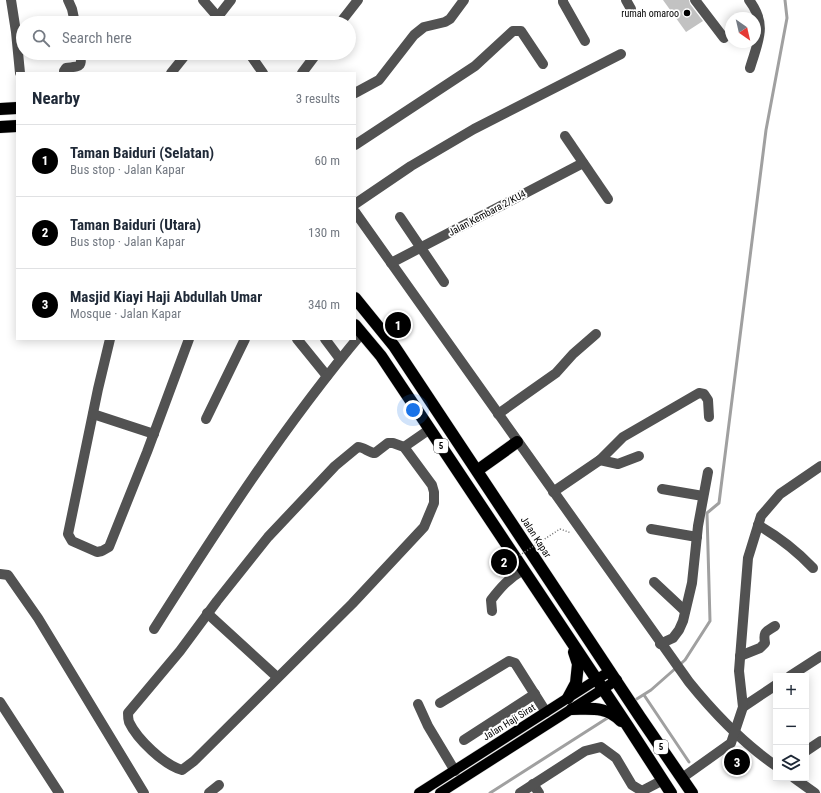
<!DOCTYPE html>
<html lang="en">
<head>
<meta charset="utf-8">
<style>
	body { margin:0; font-family:"Roboto Condensed",sans-serif; background:#f2f2f3; color:#1f2937 }
	.controls { position:absolute; right:12px; bottom:12px; display:grid; overflow:hidden; border-radius:0px; box-shadow:0 2px 10px #0003 }
	.controls button { width:36px; height:36px; display:grid; place-items:center; padding:0; border:0; border-bottom:1px solid #e0e1e3; background:#fff; color:#1f2937; font:20px sans-serif }
	.compass { position:absolute; left:725px; top:12px; width:36px; height:36px; border-radius:50%; background:#fff; box-shadow:0 2px 10px #0003; rotate:146deg }
	.you { position:absolute; left:413px; top:410px; width:14px; height:14px; margin:-10px; border:3px solid #fff; border-radius:50%; background:#1a73e8; box-shadow:0 0 0 6px #1a73e833 }
	.badge { display:grid; place-items:center; width:26px; height:26px; border-radius:50%; background:#000; color:#fff; font-size:13px; font-weight:700 }
	.pin { position:absolute; translate:-50% -50%; border:2px solid #fff; box-shadow:0 1px 4px #0006 }
	.list { margin:0; padding:0; list-style:none }
	h2 { display:flex; justify-content:space-between; align-items:center; height:52px; margin:0; padding:0 16px; font-size:17px }
	h2 small { font-size:13px; font-weight:400; color:#747a83 }
	.list li { display:grid; grid-template-columns:26px 1fr auto; gap:12px; align-items:center; box-sizing:border-box; height:72px; padding:0 16px; border-top:1px solid #e0e1e3 }
	.list b { display:block; font-size:15px; white-space:nowrap }
	.list p { margin:0; font-size:13px; white-space:nowrap; color:#747a83 }
	.list em { font-size:13px; font-style:normal; color:#747a83 }
	.icon { flex:none; width:22px; height:22px; fill:none; stroke:currentColor; stroke-width:2; stroke-linecap:round; stroke-linejoin:round }
	.map { position:relative; flex:none; width:821px; height:793px; overflow:hidden }
	.search { position:absolute; background:#fff; box-shadow:0 2px 10px #0003; left:16px; top:16px; width:340px; height:44px; display:flex; align-items:center; gap:10px; box-sizing:border-box; padding:0 14px; border-radius:22px; color:#747a83; font-size:15px }
	.panel { position:absolute; background:#fff; box-shadow:0 2px 10px #0003; left:16px; top:72px; width:340px; height:268px; border-radius:0px }
	.map>svg:first-child { display:block }
	.lines { fill:none; stroke-linecap:round; stroke-linejoin:round }
	.stream { stroke:#a0a0a0; stroke-width:3 }
	.building { fill:#c2c2c2 }
	.major-casing { stroke:#dbdbdb; stroke-width:11 }
	.highway-casing { stroke:#dbdbdb; stroke-width:13 }
	.path { stroke:#747474; stroke-width:1.5; stroke-dasharray:1 2; stroke-linecap:butt }
	.minor { stroke:#525252; stroke-width:10 }
	.major { stroke:#000; stroke-width:10 }
	.highway { stroke:#000; stroke-width:12 }
	.path-bridge { stroke:#747474; stroke-width:1.5; stroke-dasharray:1 2; stroke-linecap:butt }
	.poi-dot { fill:#000; stroke:#fff; stroke-width:1.5 }
	.labels { text-anchor:middle; dominant-baseline:central; stroke-width:3.5; stroke-linejoin:round; paint-order:stroke }
	.shield { fill:#fff; stroke:#4c4c4c; stroke-width:1 }
	.shield-label { font-size:9px; font-weight:bold; fill:#000 }
	.poi-label { font-size:10px; fill:#000; stroke:#fff; text-anchor:end }
	.street-label { font-size:10px; fill:#000; stroke:#fff }
</style>
</head>
<body>
<div class="map">
<svg width="821" height="793" viewBox="0 0 821 793">
	<rect width="100%" height="100%" fill="#fff"/>
	<g class="lines">
		<!-- stream -->
		<g class="stream">
			<path d="M644,695l45,67"/>
			<path d="M632,702l19,-12 34,-30 25,-39 -3,-108 12,-10 47,-373 21,-112 -2,-18"/>
			<path d="M490,793l119,-76"/>
		</g>
	</g>
	<!-- building -->
	<path class="building" d="M663,0h26l1,4 13,17 -17,11z"/>
	<g class="lines">
		<!-- major casing -->
		<g class="major-casing">
			<g id="major">
				<path d="M419,793l191,-122"/>
				<path d="M440,793l177,-113"/>
			</g>
		</g>
		<!-- highway casing -->
		<g class="highway-casing">
			<g id="highway">
				<path d="M0,109l17,-1"/>
				<path d="M0,127l17,-1"/>
				<path d="M355,298l39,48 246,371 52,76"/>
				<path d="M355,325l26,31 246,369 44,68"/>
				<path d="M478,470l39,-28"/>
				<path d="M568,698l8,-15 2,-19 -4,-12"/>
				<path d="M572,709c19,0 34,-3 49,12"/>
			</g>
		</g>
		<!-- path -->
		<g class="path">
			<path d="M560,529l11,4"/>
			<path d="M497,570l3,6"/>
		</g>
		<!-- minor -->
		<g class="minor">
			<path d="M11,0l5,32 4,41"/>
			<path d="M68,0l4,9 3,14"/>
			<path d="M203,0l20,23"/>
			<path d="M563,0v2l22,39"/>
			<path d="M626,0l5,9"/>
			<path d="M695,0l29,38"/>
			<path d="M749,0c19,25 9,41 1,68"/>
			<path d="M213,23l18,-23"/>
			<path d="M340,23l18,-23"/>
			<path d="M249,53l14,20"/>
			<path d="M64,73v-2l2,-3c13,-2 17,0 14,-15"/>
			<path d="M171,73l16,-20"/>
			<path d="M302,73l15,-20"/>
			<path d="M355,93l24,-13 35,-45 10,-8 21,-5 5,-3 14,-19"/>
			<path d="M565,136l43,63"/>
			<path d="M355,145l120,-79 38,-35h8l22,33"/>
			<path d="M355,204l56,-38 63,-37 147,-75"/>
			<path d="M355,212l334,470c25,31 54,61 87,84"/>
			<path d="M400,217l44,65"/>
			<path d="M391,263l192,-100"/>
			<path d="M110,339l-12,50 -30,145 4,7 25,11 5,-1 7,-4 38,-95 42,-113"/>
			<path d="M297,339l30,37"/>
			<path d="M325,339l15,20"/>
			<path d="M93,414l61,20"/>
			<path d="M498,414l58,-41 17,-19 23,-20"/>
			<path d="M206,419l39,-80"/>
			<path d="M388,443h5l11,4 28,38 2,7v11l-10,24 -72,77 -158,157 -12,9c-18,-5 -45,-31 -53,-48 -1,-3 -1,-7 -1,-9l52,-62 37,-50 51,-64 67,-71 23,-19c6,0 11,6 17,6z"/>
			<path d="M404,447l26,-18"/>
			<path d="M600,460l18,4 21,-8"/>
			<path d="M662,489l41,7"/>
			<path d="M553,492l47,-32 23,-23 76,-44 5,1 4,6 1,17"/>
			<path d="M758,525c21,12 38,25 55,43"/>
			<path d="M651,529l46,8"/>
			<path d="M0,574l8,1 30,43 106,175"/>
			<path d="M654,582l31,29"/>
			<path d="M492,611l-1,-11c10,-13 17,-21 32,-30"/>
			<path d="M207,613l70,64"/>
			<path d="M154,629c64,-101 130,-203 208,-296"/>
			<path d="M660,644l13,-6 6,-8 4,-9 9,-38 6,-57 10,-54"/>
			<path d="M740,656l20,-8 5,-5c-2,-12 1,-11 10,-17"/>
			<path d="M790,676l31,-20"/>
			<path d="M0,702l59,91"/>
			<path d="M440,703l69,-42 6,2 31,49"/>
			<path d="M418,704l10,22 27,45"/>
			<path d="M743,707l33,-22"/>
			<path d="M464,740l71,-46"/>
			<path d="M806,751l15,-10"/>
			<path d="M682,778l49,-35 12,-36 -4,-36 9,-113 13,-42 19,-22 41,-28"/>
			<path d="M794,778l21,15"/>
			<path d="M533,784l6,9"/>
			<path d="M209,793l10,-8"/>
			<path d="M520,793l65,-42 16,-4 15,11 16,27 10,6 21,-11"/>
		</g>
		<!-- major -->
		<use href="#major" class="major"/>
		<!-- highway -->
		<use href="#highway" class="highway"/>
		<!-- path-bridge -->
		<path class="path-bridge" d="M497,570l63,-41"/>
	</g>
	<!-- markers -->
	<circle class="poi-dot" cx="687" cy="13" r="4"/>
	<g class="labels">
		<!-- shield labels -->
		<g class="shield">
			<rect x="434" y="439" width="14" height="14" rx="3"/>
			<rect x="654" y="740" width="14" height="14" rx="3"/>
		</g>
		<g class="shield-label">
			<text x="441" y="446">5</text>
			<text x="661" y="747">5</text>
		</g>
		<!-- poi labels -->
		<g class="poi-label">
			<text x="679" y="13">rumah omaroo</text>
		</g>
		<!-- street labels -->
		<g class="street-label">
			<text transform="translate(487 213) rotate(-28)">Jalan Kembara 2/KU4</text>
			<text transform="translate(536 537) rotate(57)">Jalan Kapar</text>
			<text transform="translate(509 722) rotate(-32)">Jalan Haji Sirat</text>
		</g>
	</g>
</svg>
<div class="controls">
<button>+</button>
<button>−</button>
<button><svg class="icon" aria-label="layers" viewBox="0 0 24 24"><path d="M12 4l9 5-9 5-9-5zM3 14l9 5 9-5"/></svg></button>
</div>
<svg class="compass" viewBox="-18 -18 36 36"><path d="M0-13l5 13h-10z" fill="#e53935"/><path d="M0 13l5-13h-10z" fill="#747a83"/></svg>
<div class="you"></div>
<div class="pin badge" style="left:398px;top:325px">1</div>
<div class="pin badge" style="left:504px;top:562px">2</div>
<div class="pin badge" style="left:737px;top:762px">3</div>
<div class="search"><svg class="icon" aria-label="search" viewBox="0 0 24 24"><circle cx="10" cy="10" r="6"/><path d="M15 15l6 6"/></svg>Search here</div>
<section class="panel">
<h2>Nearby<small>3 results</small></h2>
<ul class="list">
<li><span class="badge">1</span><div><b>Taman Baiduri (Selatan)</b><p>Bus stop · Jalan Kapar</p></div><em>60 m</em></li>
<li><span class="badge">2</span><div><b>Taman Baiduri (Utara)</b><p>Bus stop · Jalan Kapar</p></div><em>130 m</em></li>
<li><span class="badge">3</span><div><b>Masjid Kiayi Haji Abdullah Umar</b><p>Mosque · Jalan Kapar</p></div><em>340 m</em></li>
</ul>
</section>
</div>
</body>
</html>
